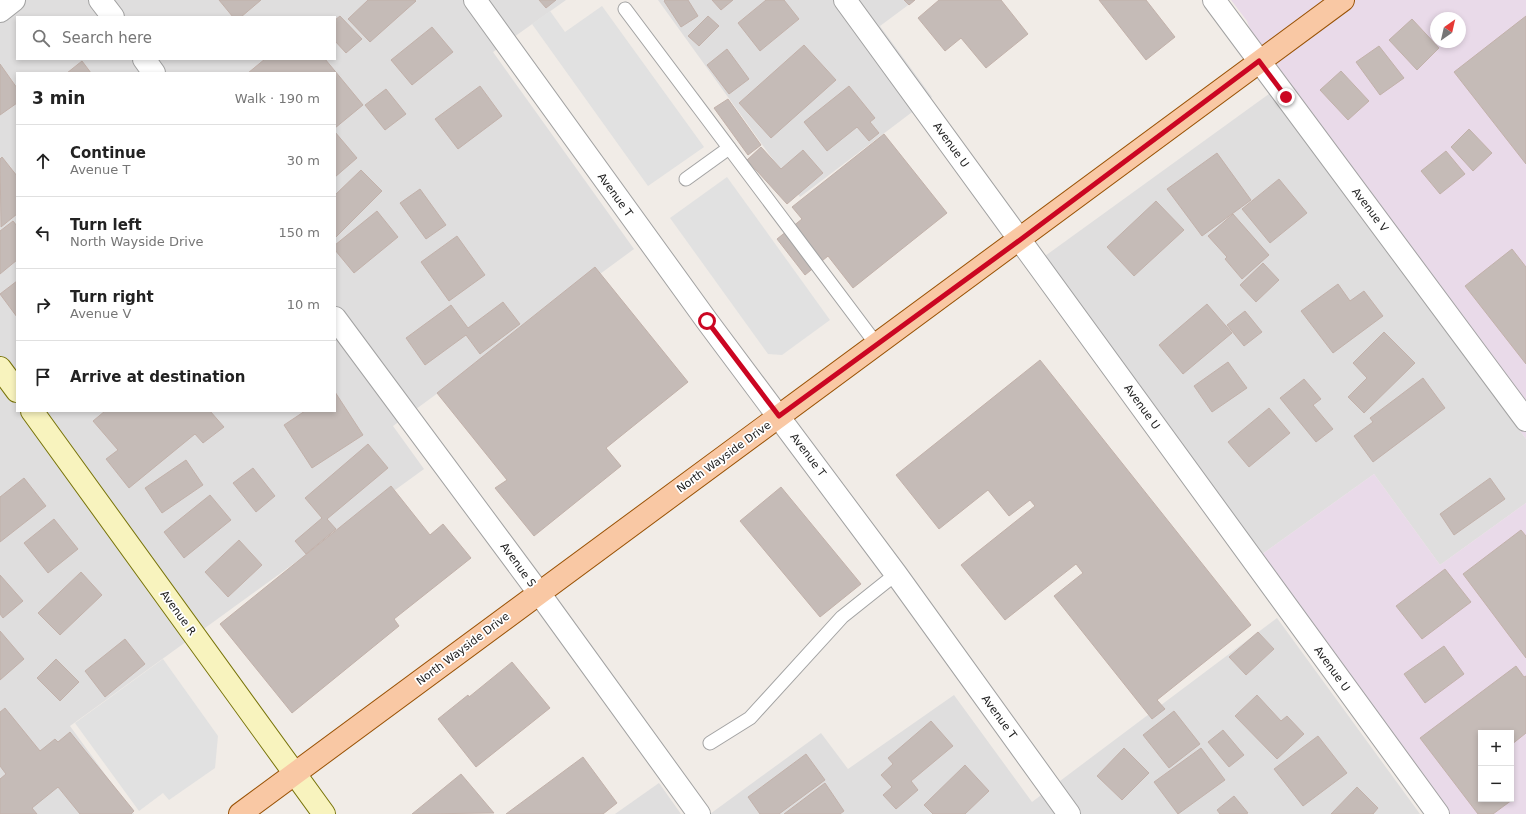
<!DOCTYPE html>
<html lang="en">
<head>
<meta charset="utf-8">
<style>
	body { margin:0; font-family:"DejaVu Sans",sans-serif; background:#f2f2f2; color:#222 }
	.controls { position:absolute; right:12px; bottom:12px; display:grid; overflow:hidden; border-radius:0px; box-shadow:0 2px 6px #0003 }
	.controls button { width:36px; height:36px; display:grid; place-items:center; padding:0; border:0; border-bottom:1px solid #e0e0e0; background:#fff; color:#222; font:20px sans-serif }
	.compass { position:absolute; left:1430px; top:12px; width:36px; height:36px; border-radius:50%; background:#fff; box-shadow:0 2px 6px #0003; rotate:34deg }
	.stop { position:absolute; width:12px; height:12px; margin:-9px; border:3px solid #cb0622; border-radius:50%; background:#fff }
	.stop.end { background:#cb0622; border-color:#fff; box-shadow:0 1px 4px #0008 }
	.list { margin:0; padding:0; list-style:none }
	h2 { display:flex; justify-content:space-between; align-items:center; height:52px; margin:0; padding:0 16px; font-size:17px }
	h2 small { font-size:13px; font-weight:400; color:#767676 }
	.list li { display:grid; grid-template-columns:26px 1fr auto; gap:12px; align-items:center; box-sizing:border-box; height:72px; padding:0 16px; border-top:1px solid #e0e0e0 }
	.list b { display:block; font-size:15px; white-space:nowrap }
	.list p { margin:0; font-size:13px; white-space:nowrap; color:#767676 }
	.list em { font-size:13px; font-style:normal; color:#767676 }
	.icon { flex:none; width:22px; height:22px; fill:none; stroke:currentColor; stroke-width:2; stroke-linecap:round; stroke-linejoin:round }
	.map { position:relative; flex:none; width:1526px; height:814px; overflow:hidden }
	.search { position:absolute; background:#fff; box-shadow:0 2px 6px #0003; left:16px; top:16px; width:320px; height:44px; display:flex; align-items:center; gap:10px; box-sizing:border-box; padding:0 14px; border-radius:0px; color:#767676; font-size:15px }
	.panel { position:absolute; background:#fff; box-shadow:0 2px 6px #0003; left:16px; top:72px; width:320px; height:340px; border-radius:0px }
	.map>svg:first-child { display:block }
	.residential { fill:#dfdede; fill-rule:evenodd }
	.industrial { fill:#e9dae9; fill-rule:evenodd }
	.parking { fill:#e1e1e1 }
	.building { fill:#c5bbb7; stroke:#c2b1aa }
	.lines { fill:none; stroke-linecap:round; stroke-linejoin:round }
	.lane-casing { stroke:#a2a2a2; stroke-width:15 }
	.street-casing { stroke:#a2a2a2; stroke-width:24 }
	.secondary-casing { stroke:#777308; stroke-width:24 }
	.primary-casing { stroke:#995205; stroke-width:24 }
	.lane { stroke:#fff; stroke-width:13 }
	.street { stroke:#fff; stroke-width:22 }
	.secondary { stroke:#f8f3be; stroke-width:22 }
	.primary { stroke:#f9c8a4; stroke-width:22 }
	.route { stroke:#cb0622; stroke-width:5 }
	.labels { text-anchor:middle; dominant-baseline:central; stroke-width:3.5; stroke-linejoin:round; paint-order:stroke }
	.street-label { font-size:11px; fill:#212121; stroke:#fff }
</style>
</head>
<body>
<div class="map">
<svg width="1526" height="814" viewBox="0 0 1526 814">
	<rect width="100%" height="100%" fill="#f1ece7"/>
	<!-- residential -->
	<g class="residential">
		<path d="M0,0h566l-73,52 141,197 -241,177 31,43 -354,257 64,88h-134zM17,17h318v42h-318zM17,73h318v338h-318z"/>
		<path d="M658,0h257l-35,26 52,71 -132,100z"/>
		<path d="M1273,91l253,348v64l-86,62 -66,-91 -113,81 -216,-299z"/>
		<path d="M1277,618l143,196h-710l111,-81 27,36 106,-74 78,107z"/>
		<path d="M659,783l22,31h-66z"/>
	</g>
	<!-- industrial -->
	<g class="industrial">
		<path d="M1231,0h295v439l-253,-348 -26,-70zM1436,18h24v24h-24z"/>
		<path d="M1374,474l66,91 86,-62v311h-76l-189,-259zM1481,733h30v66h-30z"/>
	</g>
	<!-- parking -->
	<g class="parking">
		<path d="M602,6l102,141 -56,39 -116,-162 18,-13 15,21z"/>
		<path d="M727,177l103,143 -48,35 -14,-1 -98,-136z"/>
		<path d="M163,659l55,77 -3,32 -46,32 -6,-7 -24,18 -64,-88z"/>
	</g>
	<!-- building -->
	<g class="building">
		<path d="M219,0h42l-20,17h-8z"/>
		<path d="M368,0h47l1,1 -46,41 -22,-23z"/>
		<path d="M539,0h17l-10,8z"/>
		<path d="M665,0h23l10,16 -17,11 -17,-26z"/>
		<path d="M712,0h21l-12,10z"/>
		<path d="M766,0h18l15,19 -39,32 -22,-28z"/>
		<path d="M904,0h11l-6,5z"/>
		<path d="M939,0h62l27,34 -42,34 -25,-30 -16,13 -27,-33z"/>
		<path d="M1099,0h47l29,37 -29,23z"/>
		<path d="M340,16l22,23 -16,14 -11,-12v-21z"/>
		<path d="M708,16l11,10 -20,20 -11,-10z"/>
		<path d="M1526,16v148l-72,-92z"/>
		<path d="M1412,19l27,29 -22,22 -28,-30z"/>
		<path d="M432,27l21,25 -41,33 -21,-25z"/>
		<path d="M804,45l32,35 -65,58 -32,-35z"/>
		<path d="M1379,46l25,32 -24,17 -24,-33z"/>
		<path d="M727,49l22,30 -20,15 -22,-29z"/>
		<path d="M265,59h60l38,46 -28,23v-55h-87z"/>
		<path d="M82,61l9,12h-24z"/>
		<path d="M0,64l17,24v15l-17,12z"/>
		<path d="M1341,71l28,30 -21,19 -28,-30z"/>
		<path d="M480,86l22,30 -44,33 -23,-30z"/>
		<path d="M849,86l26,32 -5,4 9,11 -10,8 -12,-14 -30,24 -23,-29z"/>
		<path d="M386,89l20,25 -21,16 -20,-25z"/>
		<path d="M728,99l33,46 -13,10 -34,-47z"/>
		<path d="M1469,129l23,24 -19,18 -22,-24z"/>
		<path d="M335,132l22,26 -22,19z"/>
		<path d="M884,134l63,79 -94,75 -25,-32 -23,19 -28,-36 25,-20 -10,-12z"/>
		<path d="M761,147l20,22 22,-19 20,23 -36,31 -40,-44z"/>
		<path d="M1446,151l19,23 -25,20 -19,-23z"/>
		<path d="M1217,153l34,47 -49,36 -35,-47z"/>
		<path d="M2,157l15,19v38l-16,13 -1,-68z"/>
		<path d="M361,170l21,21 -47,47v-43z"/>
		<path d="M1279,179l28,34 -37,30 -28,-34z"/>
		<path d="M420,189l26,36 -20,14 -26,-36z"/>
		<path d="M1156,201l28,29 -50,46 -27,-29z"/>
		<path d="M377,211l21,26 -44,36 -19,-23v-5z"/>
		<path d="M1233,214l36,41 -27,24 -17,-20 2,-2 -19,-21z"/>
		<path d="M13,221l4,5v34l-17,14v-43z"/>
		<path d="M457,236l28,39 -36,26 -28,-39z"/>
		<path d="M1512,249l14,18v97l-61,-78z"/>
		<path d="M1263,263l16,17 -23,22 -16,-17z"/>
		<path d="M595,267l93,115 -82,66 15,18 -87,70 -39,-48 12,-8 -70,-87z"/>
		<path d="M17,281v36l-17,-23z"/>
		<path d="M1338,284l12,17 14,-10 19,25 -50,37 -32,-42z"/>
		<path d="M503,302l17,22 -40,30 -14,-19 -41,30 -19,-27 45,-33 17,23z"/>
		<path d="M1207,304l25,29 -49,41 -24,-29z"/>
		<path d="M1245,311l17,21 -18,14 -17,-21z"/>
		<path d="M1384,332l31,31 -51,50 -16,-16 19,-19 -14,-15z"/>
		<path d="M1040,360l211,265 -94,75 8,9 -13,10 -98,-123 29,-23 -7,-9 -71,56 -44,-55 74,-59 -5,-6 -21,16 -21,-26 -49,39 -43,-54z"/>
		<path d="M1228,362l19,26 -35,24 -18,-26z"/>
		<path d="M1423,378l22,30 -72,54 -19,-26 19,-14 -3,-4z"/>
		<path d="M1304,379l17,20 -8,6 20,24 -17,13 -36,-44z"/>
		<path d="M335,392l28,43 -51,33 -28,-43 21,-14h30z"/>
		<path d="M1269,408l21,25 -41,34 -21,-25z"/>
		<path d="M105,411h105l14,16 -21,16 -8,-9 -66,54 -23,-29 12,-9 -25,-29z"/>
		<path d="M368,444l20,24 -61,51 9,10 -30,25 -11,-13 27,-23 -17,-20z"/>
		<path d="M186,460l17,25 -41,28 -17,-25z"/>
		<path d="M253,468l22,28 -19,16 -23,-29z"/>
		<path d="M24,478l22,28 -46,36v-45z"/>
		<path d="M1490,478l15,21 -51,36 -14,-21z"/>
		<path d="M391,486l39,49 13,-11 28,34 -77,61 5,7 -107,87 -72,-89z"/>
		<path d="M781,487l80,97 -41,33 -80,-96z"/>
		<path d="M210,495l21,25 -47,38 -20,-26z"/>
		<path d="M54,519l24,30 -30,24 -24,-30z"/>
		<path d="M1521,530l5,6v122l-63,-84z"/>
		<path d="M239,540l23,25 -34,32 -23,-25z"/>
		<path d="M1445,569l26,33 -49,37 -26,-33z"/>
		<path d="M81,572l21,23 -42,40 -22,-22z"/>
		<path d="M0,575l23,26 -20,17 -3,-4z"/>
		<path d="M0,631l24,28 -24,21z"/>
		<path d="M1258,632l16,17 -28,26 -17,-18z"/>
		<path d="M125,639l20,25 -40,33 -20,-26z"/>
		<path d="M1444,646l20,28 -39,29 -21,-29z"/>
		<path d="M56,659l23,23 -19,19 -23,-23z"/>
		<path d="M512,662l38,46 -74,59 -38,-48 30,-24 1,2z"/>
		<path d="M1516,666l8,11 2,-1v57l-15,12v-12h-30v66h30l1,1 -19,14h-15l-58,-76z"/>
		<path d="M1257,695l24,26 6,-5 17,18 -27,25 -42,-43z"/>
		<path d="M5,708l35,43 15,-12 3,3 12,-10 64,79 -3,3h-51l-22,-27 -26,21 5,6h-37v-35l6,-5 -6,-8v-54z"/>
		<path d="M1174,711l26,33 -31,24 -26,-33z"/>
		<path d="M931,721l22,25 -42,35 7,9 -22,19 -13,-14 9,-8 -11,-12 12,-11 -5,-6z"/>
		<path d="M1223,730l21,25 -15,12 -21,-25z"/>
		<path d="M1318,736l29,37 -44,33 -29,-37z"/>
		<path d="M1124,748l25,25 -27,27 -25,-24z"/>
		<path d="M1201,748l24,32 -47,34 -24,-32z"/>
		<path d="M806,754l19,26 -46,34h-19l-12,-17z"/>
		<path d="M583,757l34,46 -14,11h-97z"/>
		<path d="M965,765l24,26 -24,23h-32l-9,-9z"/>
		<path d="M461,774l33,39 -82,1z"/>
		<path d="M825,783l19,28 -4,3h-56z"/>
		<path d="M1357,787l21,21 -5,6h-42z"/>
		<path d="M1234,796l14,17 -2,1h-26l-3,-4z"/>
	</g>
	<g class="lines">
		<!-- lane casing -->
		<g class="lane-casing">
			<g id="lane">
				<path d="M625,9l252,336"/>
				<path d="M686,179l43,-31"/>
				<path d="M710,743l40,-25 92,-101 54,-43"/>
			</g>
		</g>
		<!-- street casing -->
		<g class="street-casing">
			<g id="street">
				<path d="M100,0l13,17"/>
				<path d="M475,0l232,321 189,253 173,240"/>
				<path d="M845,0l593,814"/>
				<path d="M1214,0l312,420"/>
				<path d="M0,11l14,-11"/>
				<path d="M144,59l10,14"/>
				<path d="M335,318l204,275 160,221"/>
			</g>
		</g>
		<!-- secondary casing -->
		<g class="secondary-casing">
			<g id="secondary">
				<path d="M0,368l17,23"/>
				<path d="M32,411l292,403"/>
			</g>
		</g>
		<!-- primary casing -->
		<g class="primary-casing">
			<path id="primary" d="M240,814l1103,-814"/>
		</g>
		<!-- lane -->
		<use href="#lane" class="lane"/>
		<!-- street -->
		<use href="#street" class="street"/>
		<!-- secondary -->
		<use href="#secondary" class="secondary"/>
		<!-- primary -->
		<use href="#primary" class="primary"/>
	</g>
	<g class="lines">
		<!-- route -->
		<path class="route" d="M707,321l72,95 241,-176 239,-179 27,36"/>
	</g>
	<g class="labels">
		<!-- street labels -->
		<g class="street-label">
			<text transform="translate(951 145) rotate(54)">Avenue U</text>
			<text transform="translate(615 195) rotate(54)">Avenue T</text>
			<text transform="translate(1370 210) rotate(53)">Avenue V</text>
			<text transform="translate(1142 407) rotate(54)">Avenue U</text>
			<text transform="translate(808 455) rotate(53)">Avenue T</text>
			<text transform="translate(724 457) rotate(-36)">North Wayside Drive</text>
			<text transform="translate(518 565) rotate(54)">Avenue S</text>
			<text transform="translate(178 613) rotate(54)">Avenue R</text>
			<text transform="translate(463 649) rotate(-37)">North Wayside Drive</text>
			<text transform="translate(1332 669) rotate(54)">Avenue U</text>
			<text transform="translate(999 717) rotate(54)">Avenue T</text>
		</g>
	</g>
</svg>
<div class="controls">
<button>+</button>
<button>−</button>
</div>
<svg class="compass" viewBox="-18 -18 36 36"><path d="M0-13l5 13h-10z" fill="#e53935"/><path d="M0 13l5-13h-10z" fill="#767676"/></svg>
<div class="stop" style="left:707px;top:321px"></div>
<div class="stop end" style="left:1286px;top:97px"></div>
<div class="search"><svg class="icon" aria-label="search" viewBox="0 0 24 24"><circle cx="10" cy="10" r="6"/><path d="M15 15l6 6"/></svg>Search here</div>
<section class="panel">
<h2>3 min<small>Walk · 190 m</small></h2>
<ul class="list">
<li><svg class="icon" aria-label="ahead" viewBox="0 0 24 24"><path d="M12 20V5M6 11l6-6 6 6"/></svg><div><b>Continue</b><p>Avenue T</p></div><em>30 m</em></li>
<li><svg class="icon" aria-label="left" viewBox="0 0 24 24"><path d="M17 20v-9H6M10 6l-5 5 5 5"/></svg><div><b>Turn left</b><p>North Wayside Drive</p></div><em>150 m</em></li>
<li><svg class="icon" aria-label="right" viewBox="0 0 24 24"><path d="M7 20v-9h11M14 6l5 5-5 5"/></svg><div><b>Turn right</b><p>Avenue V</p></div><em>10 m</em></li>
<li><svg class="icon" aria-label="arrive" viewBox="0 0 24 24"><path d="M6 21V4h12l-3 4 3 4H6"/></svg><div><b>Arrive at destination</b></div></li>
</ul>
</section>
</div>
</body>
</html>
